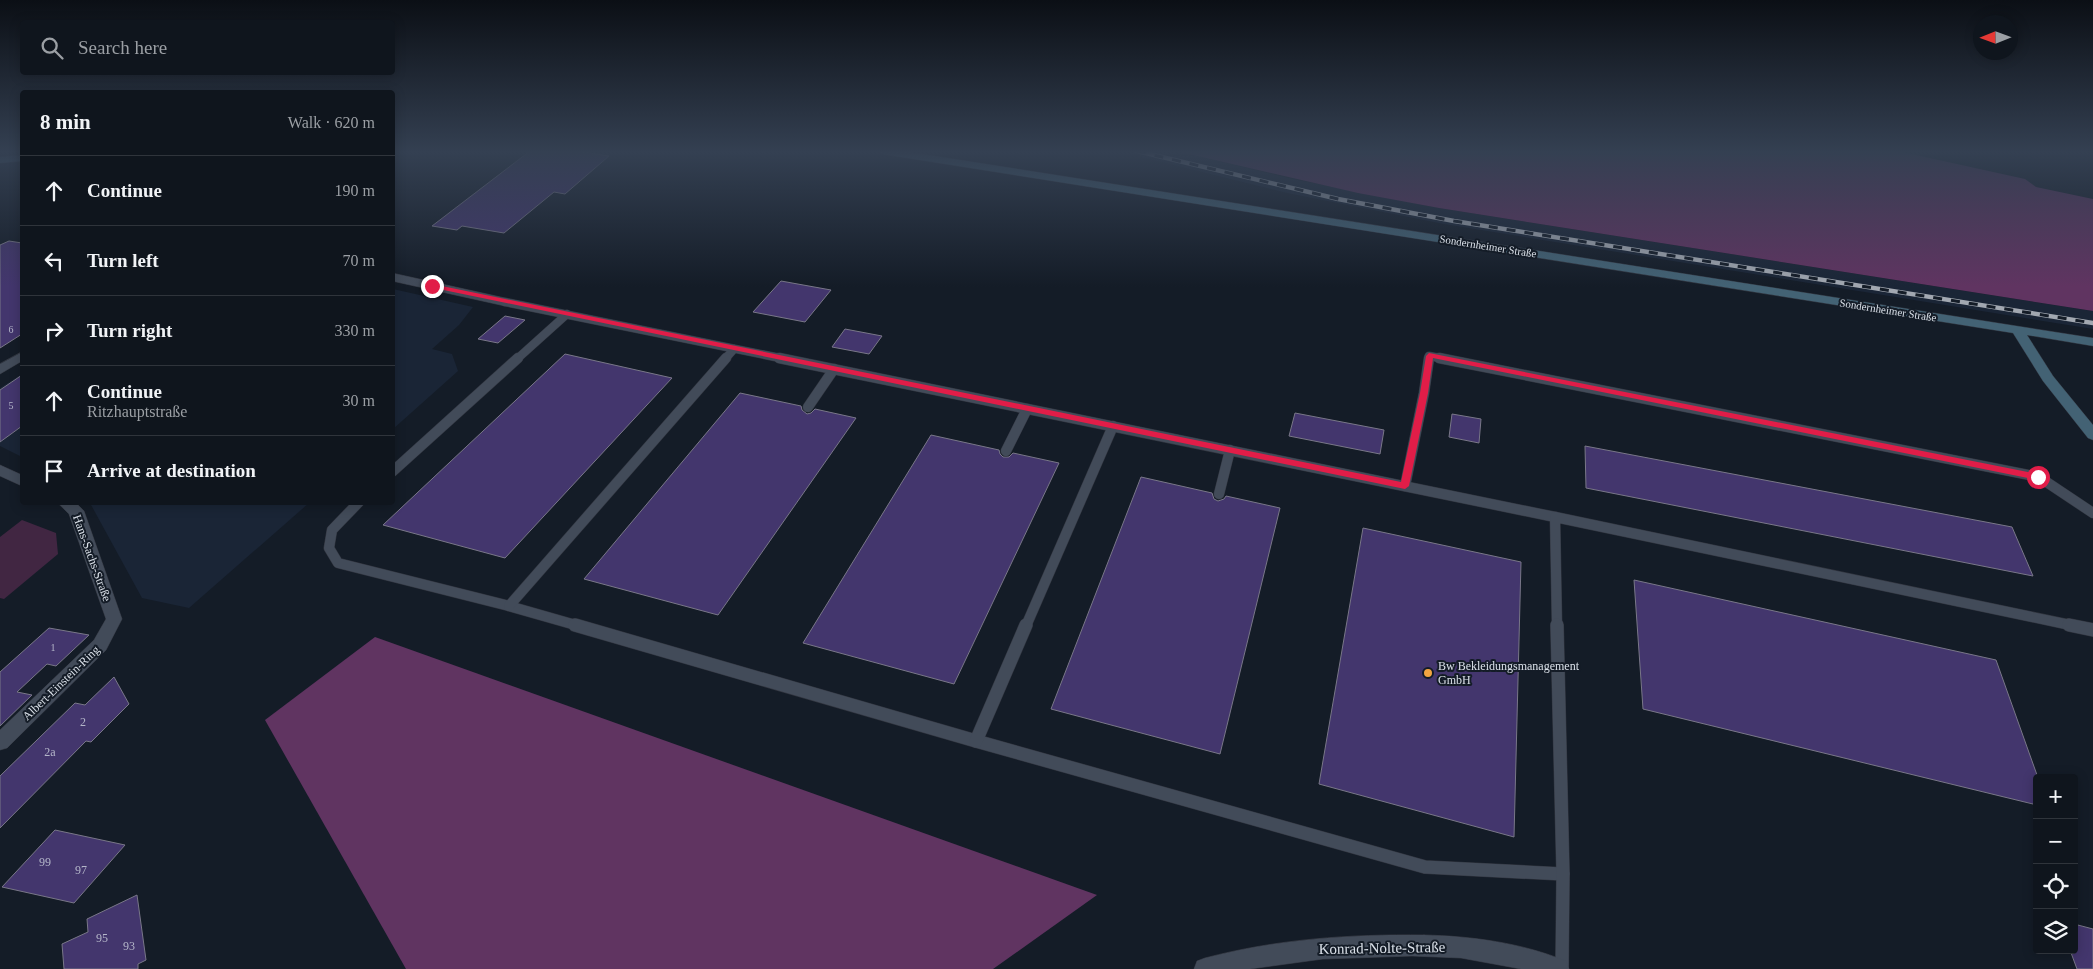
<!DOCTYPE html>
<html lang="en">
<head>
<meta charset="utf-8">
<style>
	body { margin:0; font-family:Georgia,serif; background:#181e26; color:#f1f3f6 }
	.controls { position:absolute; right:15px; bottom:15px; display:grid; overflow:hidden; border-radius:5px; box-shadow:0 2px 12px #0003 }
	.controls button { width:45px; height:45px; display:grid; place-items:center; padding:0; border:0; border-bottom:1px solid #2f343b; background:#0f151d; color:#f1f3f6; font:25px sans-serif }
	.compass { position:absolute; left:1973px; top:15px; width:45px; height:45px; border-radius:50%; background:#0f151d; box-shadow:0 2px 12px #0003; rotate:269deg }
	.stop { position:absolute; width:15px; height:15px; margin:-11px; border:4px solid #e11d48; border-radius:50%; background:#fff }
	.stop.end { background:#e11d48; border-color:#fff; box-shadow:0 1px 5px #0008 }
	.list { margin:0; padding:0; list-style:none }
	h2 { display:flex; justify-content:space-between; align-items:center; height:65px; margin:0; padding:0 20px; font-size:21px }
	h2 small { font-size:16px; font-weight:400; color:#9b9fa4 }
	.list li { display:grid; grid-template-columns:32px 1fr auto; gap:15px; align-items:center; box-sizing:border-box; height:70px; padding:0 20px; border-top:1px solid #2f343b }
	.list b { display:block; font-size:19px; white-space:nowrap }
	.list p { margin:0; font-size:16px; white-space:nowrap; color:#9b9fa4 }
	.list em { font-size:16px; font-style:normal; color:#9b9fa4 }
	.icon { flex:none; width:28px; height:28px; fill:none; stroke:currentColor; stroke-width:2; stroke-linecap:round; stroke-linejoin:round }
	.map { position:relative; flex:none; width:2093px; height:969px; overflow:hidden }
	.search { position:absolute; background:#0f151d; box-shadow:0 2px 12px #0003; left:20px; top:20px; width:375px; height:55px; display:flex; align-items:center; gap:12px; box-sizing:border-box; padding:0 18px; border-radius:5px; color:#9b9fa4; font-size:19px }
	.panel { position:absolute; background:#0f151d; box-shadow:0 2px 12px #0003; left:20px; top:90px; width:375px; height:415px; border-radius:5px }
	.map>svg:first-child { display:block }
	.built { fill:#1a2536 }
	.green { fill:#412642 }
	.forest { fill:#603461 }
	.building { fill:#43366d; stroke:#797788 }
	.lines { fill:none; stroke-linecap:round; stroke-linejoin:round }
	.service-far2-casing { stroke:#323640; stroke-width:9 }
	.service-far1-casing { stroke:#323640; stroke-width:11 }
	.service-casing { stroke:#323640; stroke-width:14 }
	.minor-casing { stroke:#323640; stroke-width:1 }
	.tertiary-casing { stroke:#323640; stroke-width:1 }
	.secondary-casing { stroke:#323640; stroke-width:1 }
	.service-far2 { stroke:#424b59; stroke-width:8 }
	.service-far1 { stroke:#424b59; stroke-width:10 }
	.service { stroke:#424b59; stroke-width:13 }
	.minor { fill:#424b59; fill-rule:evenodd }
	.tertiary { fill:#424b59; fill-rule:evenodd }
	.secondary { fill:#436274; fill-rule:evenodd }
	.rail-casing { stroke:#a2a8b1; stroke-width:4.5 }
	.rail { stroke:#141c27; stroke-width:3; stroke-dasharray:9; stroke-linecap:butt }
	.route { fill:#e11d48 }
	.poi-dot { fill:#f2a541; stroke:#141c27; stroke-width:2 }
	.labels { text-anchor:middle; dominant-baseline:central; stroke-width:4; stroke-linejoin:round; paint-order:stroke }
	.number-label { font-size:10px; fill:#b4b6c9 }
	.far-street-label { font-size:11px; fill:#dae0e8; stroke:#141c27 }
	.street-label { font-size:12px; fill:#dae0e8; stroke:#141c27 }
	.poi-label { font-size:12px; fill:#dae0e8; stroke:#141c27; text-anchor:start }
	.near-number-label { font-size:12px; fill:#b4b6c9 }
	.near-street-label { font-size:15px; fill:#dae0e8; stroke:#141c27 }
</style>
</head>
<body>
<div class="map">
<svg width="2093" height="969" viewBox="0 0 2093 969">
	<rect width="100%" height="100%" fill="#141c27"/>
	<!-- built -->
	<g class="built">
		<path d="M1117,151h59l117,28 146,29 654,103v18l-649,-105 -157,-31z"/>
		<path d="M393,289l80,18 -14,18 -27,24 20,5 6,17 -65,58z"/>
		<path d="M22,374v83l-22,-11v-58z"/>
		<path d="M90,503h219l-120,105 -47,-10z"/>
	</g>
	<!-- green -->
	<path class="green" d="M22,520l34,13 2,21 -54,45 -4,-1v-61z"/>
	<!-- forest -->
	<g class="forest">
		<path d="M1176,151h722l127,28 11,8 57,12v112l-654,-103 -81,-15z"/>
		<path d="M375,637l722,258 -104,74h-587l-141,-249z"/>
	</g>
	<!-- building -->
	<g class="building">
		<path d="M530,151h47l32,5 -44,38 -11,-2 -50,41 -42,-7 -5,4 -25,-4z"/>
		<path d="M9,241l13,2v91l-22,14v-103z"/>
		<path d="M781,281l50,9 -26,32 -52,-10z"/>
		<path d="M505,316l20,4 -27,23 -20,-4z"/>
		<path d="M845,329l37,7 -13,18 -37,-7z"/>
		<path d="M565,354l107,24 -167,180 -122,-33z"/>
		<path d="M22,375v51l-22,16v-52z"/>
		<path d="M740,393l61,13 1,4 5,4 4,-1 4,-4 41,9 -138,197 -134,-36z"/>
		<path d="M1295,413l89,17 -4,24 -91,-18z"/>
		<path d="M1452,414l29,5 -2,24 -30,-6z"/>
		<path d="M931,435l68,15 1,4 3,3h6l4,-4 46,10 -105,221 -151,-41z"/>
		<path d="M1585,446l427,81 21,49 -447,-88z"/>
		<path d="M1141,477l71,16 2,6 4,2 6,-2 2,-3 54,12 -60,246 -169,-45z"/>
		<path d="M1363,528l158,34 -7,275 -195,-53z"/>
		<path d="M1634,580l362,80 41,115v30l-394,-96z"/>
		<path d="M49,628l40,7 -33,31 -9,-2 -30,28 15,3 -32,31v-54z"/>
		<path d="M114,677l15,27 -38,38 -5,-1 -86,87v-52l75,-73 10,2z"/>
		<path d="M55,830l70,15 -51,58 -72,-16z"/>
		<path d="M137,895l9,65 -8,4v5h-74l-2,-25 26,-12 -1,-13z"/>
		<path d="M2074,924l19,5v40h-16l-7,-19h4z"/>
	</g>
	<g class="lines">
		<!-- service-far2 casing -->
		<g class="service-far2-casing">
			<g id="service-far2">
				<path d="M505,302l280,57"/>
				<path d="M517,359l50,-45"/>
				<path d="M725,359l9,-10"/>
				<path d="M1429,359v-3l16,3"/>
			</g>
		</g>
		<!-- service-far1 casing -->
		<g class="service-far1-casing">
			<g id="service-far1">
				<path d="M779,358l776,159"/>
				<path d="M1439,358l600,119 54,36"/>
				<path d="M808,407l26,-38"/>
				<path d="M1006,451l21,-42"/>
				<path d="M392,472l126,-114"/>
				<path d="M1405,486l19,-93 5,-35"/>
				<path d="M1219,494l11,-44"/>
				<path d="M359,502l-27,28 -3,18 9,15 171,43 70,20"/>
				<path d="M509,606l217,-248"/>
				<path d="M1026,626l87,-200"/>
				<path d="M1557,626l-2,-109 520,109"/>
			</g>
		</g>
		<!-- service casing -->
		<g class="service-casing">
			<g id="service">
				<path d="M575,625l401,116 449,126 138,7"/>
				<path d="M1557,625l6,249 -1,95"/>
				<path d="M2069,625l24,5"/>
				<path d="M976,741l50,-116"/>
			</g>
		</g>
		<!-- minor casing -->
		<g class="minor-casing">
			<g id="minor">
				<path d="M392,273l113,25 6,4 -6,4 -113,-25z"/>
				<path d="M22,352v9l-22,13v-10z"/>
				<path d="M0,465l22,10v11l-22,-10z"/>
				<path d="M57,502h18l9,9 38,108 -16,31 -99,98 -7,2v-20l94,-90 12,-21 -37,-105z"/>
			</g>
		</g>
		<!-- tertiary casing -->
		<g class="tertiary-casing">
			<path id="tertiary" d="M1424,935c48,1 98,8 142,26l3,8h-48l-60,-11 -49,-2 -89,3 -73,10h-56l3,-8 8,-3c72,-19 145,-24 219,-23z"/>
		</g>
		<!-- secondary casing -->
		<g class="secondary-casing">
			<g id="secondary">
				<path d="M877,151h26l1190,187v8l-66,-11 26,41 40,49v15l-5,-2 -45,-57 -30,-48 -1131,-179z"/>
				<path d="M22,155v6l-22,2v-6z"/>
			</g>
		</g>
		<!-- service-far2 -->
		<use href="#service-far2" class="service-far2"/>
		<!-- service-far1 -->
		<use href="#service-far1" class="service-far1"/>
		<!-- service -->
		<use href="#service" class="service"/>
		<!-- minor -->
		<use href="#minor" class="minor"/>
		<!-- tertiary -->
		<use href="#tertiary" class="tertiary"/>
		<!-- secondary -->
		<use href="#secondary" class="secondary"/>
		<!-- rail casing -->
		<g class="rail-casing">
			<path id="rail" d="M1137,151l201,48 116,22 639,102"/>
		</g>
		<!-- rail -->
		<use href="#rail" class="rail"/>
	</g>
	<!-- sky -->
	<linearGradient id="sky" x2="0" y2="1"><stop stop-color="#0b0f15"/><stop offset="0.53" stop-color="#344052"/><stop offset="1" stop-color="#344052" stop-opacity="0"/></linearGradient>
	<rect width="2093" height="287" fill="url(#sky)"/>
	<!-- route -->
	<path class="route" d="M432,284l969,198 19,-89 6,-37 3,-3 609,121 5,3 -5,3 -605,-122 -5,35 -19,93 -4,3 -976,-202v-2z"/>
	<!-- markers -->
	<circle class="poi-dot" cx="1428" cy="673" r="5"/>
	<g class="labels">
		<!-- number labels -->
		<g class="number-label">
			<text x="11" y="329">6</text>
			<text x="11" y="405">5</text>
			<text x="53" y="647">1</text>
		</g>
		<!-- far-street labels -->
		<g class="far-street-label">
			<text transform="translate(1488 246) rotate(9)">Sondernheimer Straße</text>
			<text transform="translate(1888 310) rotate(9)">Sondernheimer Straße</text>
		</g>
		<!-- street labels -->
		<g class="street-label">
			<text transform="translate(92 558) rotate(70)">Hans-Sachs-Straße</text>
			<text transform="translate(61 683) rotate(-44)">Albert-Einstein-Ring</text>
		</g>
		<!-- poi labels -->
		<g class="poi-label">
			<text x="1438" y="666">Bw Bekleidungsmanagement<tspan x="1438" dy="14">GmbH</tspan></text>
		</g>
		<!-- near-number labels -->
		<g class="near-number-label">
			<text x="83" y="722">2</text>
			<text x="50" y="752">2a</text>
			<text x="45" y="862">99</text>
			<text x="81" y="870">97</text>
			<text x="102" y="938">95</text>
			<text x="129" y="946">93</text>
		</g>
		<!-- near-street labels -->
		<g class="near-street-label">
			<text transform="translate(1382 948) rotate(-1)">Konrad-Nolte-Straße</text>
		</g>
	</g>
</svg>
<div class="controls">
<button>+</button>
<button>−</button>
<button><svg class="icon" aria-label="locate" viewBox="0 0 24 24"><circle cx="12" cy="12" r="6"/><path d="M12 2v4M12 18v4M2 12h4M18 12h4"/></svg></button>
<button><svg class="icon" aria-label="layers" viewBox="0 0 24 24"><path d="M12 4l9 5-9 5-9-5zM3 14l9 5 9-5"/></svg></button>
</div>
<svg class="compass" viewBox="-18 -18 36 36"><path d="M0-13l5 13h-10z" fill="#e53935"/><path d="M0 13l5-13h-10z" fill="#9b9fa4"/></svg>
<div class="stop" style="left:2038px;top:477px"></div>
<div class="stop end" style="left:432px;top:286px"></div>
<div class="search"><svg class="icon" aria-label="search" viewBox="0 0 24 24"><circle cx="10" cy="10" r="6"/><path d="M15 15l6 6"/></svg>Search here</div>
<section class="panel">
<h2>8 min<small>Walk · 620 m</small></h2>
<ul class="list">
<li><svg class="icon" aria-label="ahead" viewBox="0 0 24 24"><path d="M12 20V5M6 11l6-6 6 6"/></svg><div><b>Continue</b></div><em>190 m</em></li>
<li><svg class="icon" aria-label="left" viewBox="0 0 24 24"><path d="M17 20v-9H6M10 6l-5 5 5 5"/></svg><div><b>Turn left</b></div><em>70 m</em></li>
<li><svg class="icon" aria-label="right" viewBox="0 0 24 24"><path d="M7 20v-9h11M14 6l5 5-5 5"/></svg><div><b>Turn right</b></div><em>330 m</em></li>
<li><svg class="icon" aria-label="ahead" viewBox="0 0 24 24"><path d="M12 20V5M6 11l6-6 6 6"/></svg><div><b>Continue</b><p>Ritzhauptstraße</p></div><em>30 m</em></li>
<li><svg class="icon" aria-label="arrive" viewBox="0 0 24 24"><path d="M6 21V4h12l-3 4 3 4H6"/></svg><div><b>Arrive at destination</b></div></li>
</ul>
</section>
</div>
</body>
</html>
